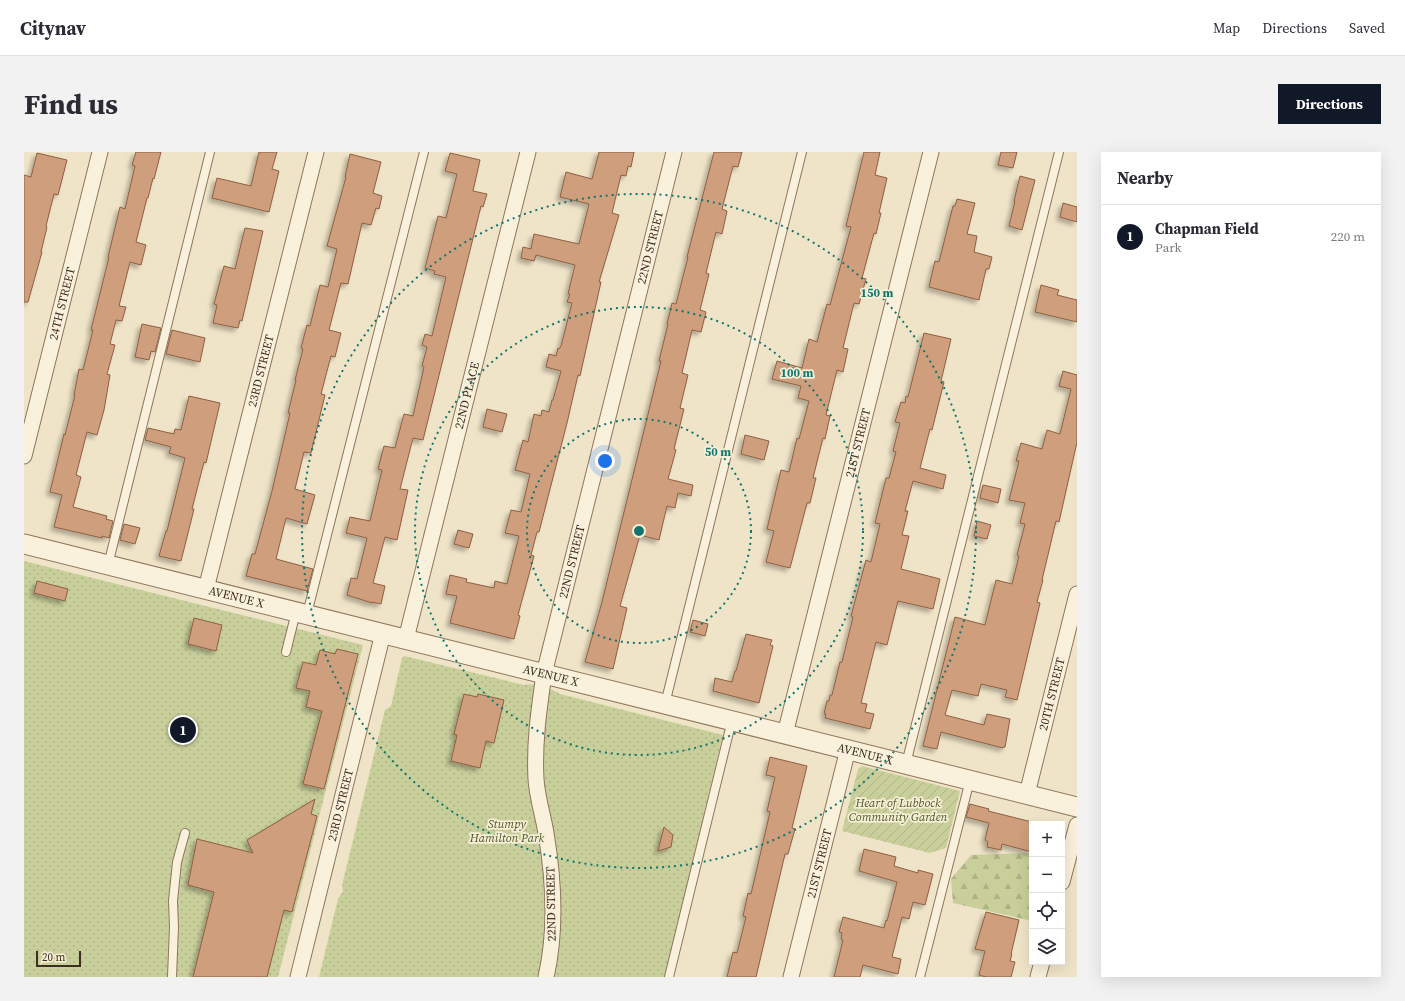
<!DOCTYPE html>
<html lang="en">
<head>
<meta charset="utf-8">
<style>
	body { margin:0; font-family:"Source Serif 4",serif; background:#f2f2f3; color:#2b2b33 }
	.controls { position:absolute; right:12px; bottom:12px; display:grid; overflow:hidden; border-radius:0px; box-shadow:0 4px 16px #0002 }
	.controls button { width:36px; height:36px; display:grid; place-items:center; padding:0; border:0; border-bottom:1px solid #e1e1e2; background:#fff; color:#2b2b33; font:20px sans-serif }
	.scale { position:absolute; left:12px; bottom:10px; width:45px; box-sizing:border-box; padding-left:4px; border:2px solid #3d2e20; border-top:0; font-size:11px; line-height:14px; white-space:nowrap; color:#3d2e20; -webkit-text-stroke:3px #f7eed8; paint-order:stroke }
	.you { position:absolute; left:581px; top:309px; width:14px; height:14px; margin:-10px; border:3px solid #fff; border-radius:50%; background:#1a73e8; box-shadow:0 0 0 6px #1a73e833 }
	.badge { display:grid; place-items:center; width:26px; height:26px; border-radius:50%; background:#111827; color:#fff; font-size:13px; font-weight:700 }
	.pin { position:absolute; translate:-50% -50%; border:2px solid #fff; box-shadow:0 1px 4px #0006 }
	.list { margin:0; padding:0; list-style:none }
	h2 { display:flex; justify-content:space-between; align-items:center; height:52px; margin:0; padding:0 16px; font-size:17px }
	h2 small { font-size:13px; font-weight:400; color:#7c7c81 }
	.list li { display:grid; grid-template-columns:26px 1fr auto; gap:12px; align-items:center; box-sizing:border-box; height:64px; padding:0 16px; border-top:1px solid #e1e1e2 }
	.list b { display:block; font-size:15px; white-space:nowrap }
	.list p { margin:0; font-size:13px; white-space:nowrap; color:#7c7c81 }
	.list em { font-size:13px; font-style:normal; color:#7c7c81 }
	.icon { flex:none; width:22px; height:22px; fill:none; stroke:currentColor; stroke-width:2; stroke-linecap:round; stroke-linejoin:round }
	.map { position:relative; flex:none; width:1053px; height:825px; overflow:hidden; border-radius:0px }
	header { display:flex; align-items:center; gap:24px; box-sizing:border-box; height:56px; padding:0 20px; background:#fff; border-bottom:1px solid #e1e1e2 }
	header strong { font-size:19px }
	nav { display:flex; gap:22px; margin-inline-start:auto; font-size:14px }
	.intro { display:flex; align-items:center; justify-content:space-between; box-sizing:border-box; height:96px; padding:0 24px }
	h1 { margin:0; font-size:28px }
	.button { padding:10px 18px; border-radius:0px; background:#111827; color:#fff; font-size:14px; font-weight:700 }
	main { display:flex; gap:24px; padding:0 24px }
	aside { flex:1; background:#fff; border-radius:0px; box-shadow:0 4px 16px #0002 }
	.map>svg:first-child { display:block }
	.forest { fill:url(#forest-firs) }
	.park { fill:url(#park-dots) }
	.garden { fill:url(#garden-furrows) }
	.building { fill:#cf9f7d; stroke:#8d5f41; filter:url(#shadow) }
	.lines { fill:none; stroke-linecap:round; stroke-linejoin:round }
	.service-casing { stroke:#8d765c; stroke-width:10 }
	.minor-casing { stroke:#8d765c; stroke-width:17 }
	.tertiary-casing { stroke:#8d765c; stroke-width:21 }
	.service { stroke:#faf1dc; stroke-width:8 }
	.minor { stroke:#faf1dc; stroke-width:15 }
	.tertiary { stroke:#faf1dc; stroke-width:19 }
	.ring { fill:none; stroke:#0f766e; stroke-width:2; stroke-dasharray:2 4 }
	.labels { text-anchor:middle; dominant-baseline:central; stroke-width:3.5; stroke-linejoin:round; paint-order:stroke }
	.street-label { font-size:12px; fill:#3d2e20; stroke:#f7eed8 }
	.park-label { font-size:12px; font-style:italic; fill:#4d5a26; stroke:#f7eed8 }
	.centre { fill:#0f766e; stroke:#f7eed8; stroke-width:2 }
	.ring-label { font-size:12px; text-anchor:middle; font-weight:bold; fill:#0f766e; stroke:#f7eed8; stroke-width:3.5; stroke-linejoin:round; paint-order:stroke }
</style>
</head>
<body>
<header>
<strong>Citynav</strong>
<nav><a>Map</a><a>Directions</a><a>Saved</a></nav>
</header>
<div class="intro"><h1>Find us</h1><a class="button">Directions</a></div>
<main>
<div class="map">
<svg width="1053" height="825" viewBox="0 0 1053 825">
	<defs>
		<pattern id="forest-firs" width="22" height="20" patternUnits="userSpaceOnUse"><rect width="22" height="20" fill="#c9cf9b"/><path d="M5 1l3.5 6h-7zM16 11l3.5 6h-7z" fill="#aeb285"/></pattern>
		<pattern id="park-dots" width="8" height="8" patternUnits="userSpaceOnUse"><rect width="8" height="8" fill="#c9cf9b"/><path d="M2 2h.1M6 6h.1" fill="none" stroke="#aeb285" stroke-width="1.8" stroke-linecap="round"/></pattern>
		<pattern id="garden-furrows" width="10" height="10" patternUnits="userSpaceOnUse"><rect width="10" height="10" fill="#c9cf9b"/><path d="M-1 1l2-2M0 10L10 0M9 11l2-2" fill="none" stroke="#aeb285"/></pattern>
		<filter id="shadow"><feDropShadow dx="-3.5" dy="3.5" stdDeviation="2" flood-color="#0004"/></filter>
	</defs>
	<rect width="100%" height="100%" fill="#f0e4c8"/>
	<!-- forest -->
	<path class="forest" d="M1008,701v68l-79,-18 -2,-24 20,-24z"/>
	<!-- park -->
	<g class="park">
		<path d="M0,409l339,84 -85,332h-254z"/>
		<path d="M380,504l120,29c9,-3 28,4 36,9l163,41 -58,242h-346l19,-78 5,-8 -1,-6 43,-175 6,-4 11,-48z"/>
	</g>
	<!-- garden -->
	<path class="garden" d="M838,614l98,25 -14,57 -16,5 -88,-22 16,-62z"/>
	<!-- building -->
	<g class="building">
		<path d="M112,0h25l-7,27 -1,-1 -5,20h-1l-11,44 10,3 -5,20 -11,-3 -11,44 7,1 -4,14 -6,-1 -6,24 5,1 -8,29 3,1 -6,35 -7,25 -10,-3 -11,43 5,2 -8,30 34,9 -1,3 7,2 -4,17 -7,-2v2l-48,-11 8,-32 -12,-3 14,-58 1,1 10,-40h-1l5,-26 4,1 10,-40h-2l18,-73h-1l12,-50 5,2 10,-43 -3,-1z"/>
		<path d="M235,0h18l-5,17 7,2 -10,41 -57,-14 5,-20 34,8z"/>
		<path d="M575,0h35l-3,15 -3,-1 -2,10 -5,-1 -9,38 7,2 -20,67h2l-21,94 -2,-1 -11,48 -28,109h-2l-6,23 3,1 -16,59 2,1 -6,23 -64,-16 7,-27 -11,-2 4,-19 17,4 -1,3 28,6 1,-7 12,3 12,-48 -14,-3 6,-23 10,2 9,-38 -15,-4 8,-30 5,2 6,-28 7,2 1,-6 7,2 3,-12h1l8,-29 -15,-4 3,-13 7,2 2,-8 1,1 2,-3 11,-43 -5,-1 3,-8h-2l7,-29 -39,-10 -2,6 -13,-3 2,-11 8,2 3,-15 45,10 10,-40 -29,-7 6,-25 26,7z"/>
		<path d="M690,0h28l-4,15 -5,-1 -11,43 5,2 -5,23 -6,-2 -10,41 3,1 -9,36 6,2 -5,20 -9,-2 -10,43 6,2 -8,33 4,1 -10,40 2,1 -8,29 25,6 -2,11 -13,-3 -3,15 -8,-2 -8,34 -19,-5 -20,71 7,2 -14,61 -28,-7 17,-60 59,-241h-2l9,-37h-1l5,-21 4,1 12,-47h-1z"/>
		<path d="M840,0h16l-5,23 12,3 -8,35h2l-5,21 -2,-1 -12,45 4,1 -7,25 -5,-1 -11,45 5,1 -5,23 -6,-2 -11,45 4,1 -5,23 -2,-1 -10,40h3l-6,25h-3l-17,65 -24,-6 8,-31 -7,-2 14,-59 8,2 8,-34 2,1 10,-38 -11,-3 3,-12 -29,-7 5,-18 25,7 7,-29 8,3 10,-38 3,1 21,-78 -5,-1z"/>
		<path d="M977,0h16l-4,16 -15,-3z"/>
		<path d="M13,1l30,7 -9,35 -4,-1 -8,32 1,1 -6,25h1l-14,50h-4v-127l7,2z"/>
		<path d="M426,1l30,7 -7,31 14,3 -4,13 -2,-1 -58,234 -10,-2 -13,51 8,1 -11,50 -12,-3 -12,46 12,3 -4,18 -9,-2v1l-25,-8 4,-17 6,1 10,-41 -21,-5 4,-16 20,4 12,-51 -4,-1 6,-23 11,2 9,-34 9,2 11,-49 -2,-1 5,-19 -5,-2 3,-11 7,2 14,-59 -12,-3 1,-3 -10,-3 13,-52 8,2 11,-44 -12,-3z"/>
		<path d="M326,2l31,8 -8,31 9,3 -3,13 -3,-1 -5,17 -9,-2 -14,61 -7,-1 -12,47 12,3 -6,24 -4,-1 -10,38 4,1 -14,58 -7,-1 -9,37 20,6 -8,29 -21,-6 -10,41 37,10 -6,22 -61,-15 6,-22h3l17,-63 18,-78h-2l8,-33h-1l8,-31 -2,-1 6,-23 3,1 10,-41 8,2 9,-38 -10,-3 19,-69h-1z"/>
		<path d="M996,24l15,4 -13,50 -13,-4 6,-25h-1z"/>
		<path d="M933,47l18,4 -8,31 10,2 -3,16 18,5 -3,12h-3l-7,31 -50,-13 6,-26 4,1 14,-56h2z"/>
		<path d="M1039,51l14,4v15l-17,-5z"/>
		<path d="M221,76l18,3 -21,90 -2,-1 -2,8 -25,-5 4,-18 -3,-1 10,-38 11,3z"/>
		<path d="M1017,133l18,5 -2,5 20,5v22l-42,-10z"/>
		<path d="M118,172l19,4 -6,24 -4,-1 -2,9 -14,-3z"/>
		<path d="M148,178l33,8 -5,24 -34,-8z"/>
		<path d="M900,181l27,6 -10,42 3,1 -12,48 -2,-1 -10,39 26,7 -3,14 -30,-8 -8,30h3l-6,24 7,1 -8,33 39,10 -7,30 -35,-8 -11,44 -11,-3 -15,61 6,1 -2,8 9,2 -4,15 -45,-11 1,-4h-2l3,-13h2l1,-6h2l8,-33h2l11,-45 -2,-1 15,-56 5,2 9,-38 -5,-1 11,-45h3l7,-26 -3,-1 7,-28 -5,-1 6,-20 4,1 1,-7 2,1z"/>
		<path d="M1039,219l14,4v67l-18,80 -3,-1 -14,59h1l-6,22 3,1 -23,97 -12,-3 2,-7 -26,-6 -3,12 -26,-6 -7,25 39,10 3,-11 23,5 -5,28h-2v1l-62,-16 -4,17 -14,-3 32,-129 30,8 11,-45 16,4 7,-28 -2,-1 8,-31 -5,-1 5,-20 -16,-3 10,-39h-3l5,-18 21,6 5,-19 13,4 11,-45 -12,-3z"/>
		<path d="M165,244l31,7 -14,60 -2,-1 -12,47h2l-13,52 -22,-5 7,-25h1l18,-73 -16,-5 2,-6 -26,-7 3,-12 26,6 1,-5 6,1z"/>
		<path d="M463,257l20,5 -5,18 -19,-5z"/>
		<path d="M721,283l24,6 -5,19 -23,-6z"/>
		<path d="M959,333l18,4 -3,14 -18,-5z"/>
		<path d="M953,369l14,4 -4,14 -13,-3z"/>
		<path d="M100,372l16,4 -5,16 -15,-4z"/>
		<path d="M434,378l15,4 -4,14 -15,-4z"/>
		<path d="M13,429l31,8 -3,12 -31,-8z"/>
		<path d="M170,466l28,7 -6,26 -28,-7z"/>
		<path d="M669,468l15,4 -3,12 -15,-4z"/>
		<path d="M722,482l26,6 -2,5 3,1 -14,57 -46,-12 2,-13 17,4 3,-11h1z"/>
		<path d="M313,497l21,5 -34,135 -21,-5 19,-73 -16,-4 4,-16 -14,-3 7,-26 13,3 4,-15 15,4z"/>
		<path d="M440,542l13,3 1,-3 26,6 -10,43 -8,-2 -6,27 -29,-7 6,-26 -3,-1z"/>
		<path d="M746,605l37,9 -15,62 3,1 -7,25h-3l-29,123h-29l6,-25 4,1 9,-36 -3,-1 5,-23 3,1 19,-82 -3,-1 8,-34 -9,-2z"/>
		<path d="M291,647l-4,15 6,2 -25,96 -8,-2 -17,67h-74l21,-85 -26,-7 9,-46 56,14 -6,-13z"/>
		<path d="M946,652l19,5 -1,2 44,11v30l-30,-8 -1,6 -14,-3 1,-5 -3,-2 4,-17 -23,-6z"/>
		<path d="M640,675l9,8 -2,12 -13,4z"/>
		<path d="M840,697l32,8 -2,9 24,7v-3l15,4 -8,31 -12,-3 -4,17 -7,-2 -10,40 9,2 -3,15 -35,-9 -3,12h-26l9,-37 -2,-1 1,-6 -3,-1 4,-15 41,11 2,-8 1,1 10,-39 -38,-11z"/>
		<path d="M962,760l33,8 -8,34h1l-2,7 5,1 -4,15h-25l-7,-2 6,-24 -10,-2z"/>
	</g>
	<g class="lines">
		<!-- service casing -->
		<g class="service-casing">
			<g id="service">
				<path d="M84,413l102,-413"/>
				<path d="M283,462l117,-462"/>
				<path d="M262,500l10,-40"/>
				<path d="M641,552l137,-552"/>
				<path d="M882,612l153,-612"/>
				<path d="M148,825l2,-50 -1,-26 4,-39 8,-29"/>
				<path d="M645,825l63,-257"/>
				<path d="M896,825l50,-197"/>
			</g>
		</g>
		<!-- minor casing -->
		<g class="minor-casing">
			<g id="minor">
				<path id="s1" d="M0,304l76,-304"/>
				<path id="s2" d="M182,437l110,-437"/>
				<path id="s3" d="M382,487l122,-487"/>
				<path id="s4" d="M761,582l146,-582"/>
				<path id="s5" d="M1003,642l50,-200"/>
				<path d="M1038,730l15,-57"/>
				<path id="s6" d="M274,825l85,-344"/>
				<path id="s7" d="M522,825c11,-48 8,-96 0,-144 -3,-18 -9,-36 -10,-54 -2,-36 3,-70 8,-105l130,-522"/>
				<path id="s8" d="M767,825l57,-228"/>
				<path d="M1014,825l4,-15"/>
			</g>
		</g>
		<!-- tertiary casing -->
		<g class="tertiary-casing">
			<g id="tertiary">
				<path id="s9" d="M0,392l1053,263"/>
			</g>
		</g>
		<!-- service -->
		<use href="#service" class="service"/>
		<!-- minor -->
		<use href="#minor" class="minor"/>
		<!-- tertiary -->
		<use href="#tertiary" class="tertiary"/>
	</g>
	<!-- distance rings -->
	<g class="ring">
		<circle cx="615" cy="379" r="112"/>
		<circle cx="615" cy="379" r="224"/>
		<circle cx="615" cy="379" r="337"/>
	</g>
	<g class="labels">
		<!-- street labels -->
		<g class="street-label">
			<text stroke="none"><textPath href="#s7" startOffset="745">22ND STREET</textPath></text>
			<text stroke="none"><textPath href="#s1" startOffset="157">24TH STREET</textPath></text>
			<text stroke="none"><textPath href="#s2" startOffset="225">23RD STREET</textPath></text>
			<text stroke="none"><textPath href="#s3" startOffset="251">22ND PLACE</textPath></text>
			<text stroke="none"><textPath href="#s4" startOffset="300">21ST STREET</textPath></text>
			<text stroke="none"><textPath href="#s7" startOffset="421">22ND STREET</textPath></text>
			<text stroke="none"><textPath href="#s9" startOffset="219">AVENUE X</textPath></text>
			<text stroke="none"><textPath href="#s9" startOffset="543">AVENUE X</textPath></text>
			<text stroke="none"><textPath href="#s5" startOffset="103">20TH STREET</textPath></text>
			<text stroke="none"><textPath href="#s9" startOffset="867">AVENUE X</textPath></text>
			<text stroke="none"><textPath href="#s6" startOffset="177">23RD STREET</textPath></text>
			<text stroke="none"><textPath href="#s8" startOffset="117">21ST STREET</textPath></text>
			<text transform="translate(527 752) rotate(-91)">22ND STREET</text>
		</g>
		<!-- park labels -->
		<g class="park-label">
			<text x="874" y="651">Heart of Lubbock<tspan x="874" dy="14">Community Garden</tspan></text>
			<text x="483" y="672">Stumpy<tspan x="483" dy="14">Hamilton Park</tspan></text>
		</g>
	</g>
	<circle cx="615" cy="379" r="6" class="centre"/>
	<g class="ring-label">
		<text x="853" y="145">150 m</text>
		<text x="773" y="225">100 m</text>
		<text x="694" y="304">50 m</text>
	</g>
</svg>
<div class="controls">
<button>+</button>
<button>−</button>
<button><svg class="icon" aria-label="locate" viewBox="0 0 24 24"><circle cx="12" cy="12" r="6"/><path d="M12 2v4M12 18v4M2 12h4M18 12h4"/></svg></button>
<button><svg class="icon" aria-label="layers" viewBox="0 0 24 24"><path d="M12 4l9 5-9 5-9-5zM3 14l9 5 9-5"/></svg></button>
</div>
<div class="scale">20 m</div>
<div class="you"></div>
<div class="pin badge" style="left:159px;top:578px">1</div>
</div>
<aside>
<h2>Nearby<small></small></h2>
<ul class="list">
<li><span class="badge">1</span><div><b>Chapman Field</b><p>Park</p></div><em>220 m</em></li>
</ul>
</aside>
</main>
</body>
</html>
